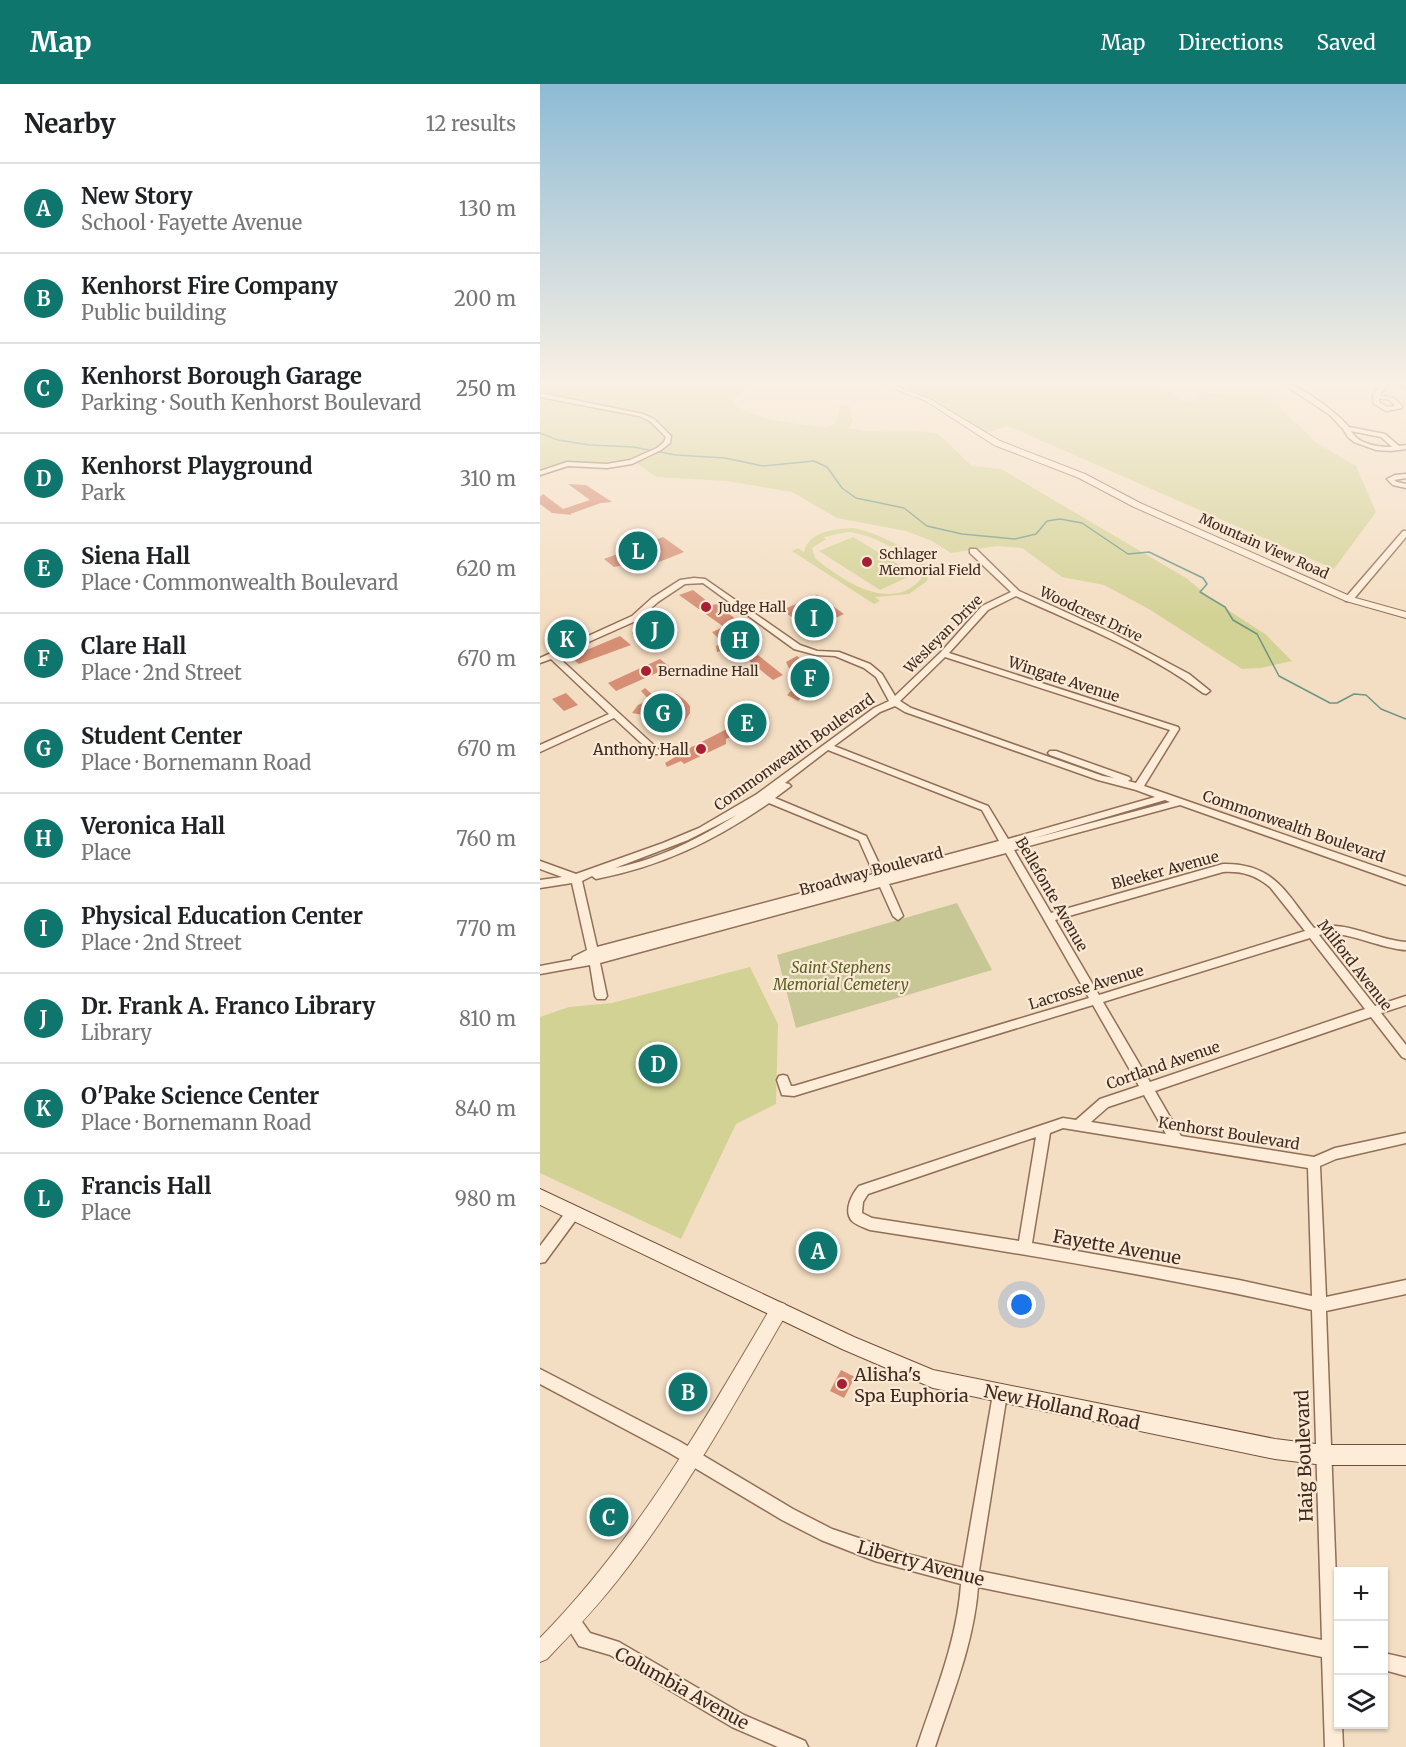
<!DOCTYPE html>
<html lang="en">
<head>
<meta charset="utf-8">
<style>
	body { margin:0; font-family:Merriweather,serif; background:#f2f2f2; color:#202124 }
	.controls { position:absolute; right:18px; bottom:18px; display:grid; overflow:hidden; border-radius:0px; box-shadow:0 2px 4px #0004 }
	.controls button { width:54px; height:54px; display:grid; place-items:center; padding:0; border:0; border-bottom:2px solid #e0e0e0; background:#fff; color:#202124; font:30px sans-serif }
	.you { position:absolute; left:482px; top:1221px; width:21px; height:21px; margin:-15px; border:4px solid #fff; border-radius:50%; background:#1a73e8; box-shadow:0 0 0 9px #1a73e833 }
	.badge { display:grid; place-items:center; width:39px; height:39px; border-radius:50%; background:#0f766e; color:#fff; font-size:20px; font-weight:700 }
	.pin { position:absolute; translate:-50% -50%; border:3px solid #fff; box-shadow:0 2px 6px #0006 }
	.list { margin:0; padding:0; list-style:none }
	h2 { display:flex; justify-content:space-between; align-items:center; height:78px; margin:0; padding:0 24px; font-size:26px }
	h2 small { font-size:20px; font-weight:400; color:#757577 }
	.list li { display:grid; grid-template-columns:39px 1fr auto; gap:18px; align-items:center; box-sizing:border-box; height:90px; padding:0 24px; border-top:2px solid #e0e0e0 }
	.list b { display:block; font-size:22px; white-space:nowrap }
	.list p { margin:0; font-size:20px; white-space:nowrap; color:#757577 }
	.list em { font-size:20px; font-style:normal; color:#757577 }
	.icon { flex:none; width:33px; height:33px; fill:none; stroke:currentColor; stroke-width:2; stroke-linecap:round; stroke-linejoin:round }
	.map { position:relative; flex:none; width:866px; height:1663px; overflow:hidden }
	header { display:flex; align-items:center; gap:36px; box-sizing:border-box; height:84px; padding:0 30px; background:#0f766e; color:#fff }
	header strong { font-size:28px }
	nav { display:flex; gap:33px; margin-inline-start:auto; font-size:21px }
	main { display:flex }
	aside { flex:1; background:#fff }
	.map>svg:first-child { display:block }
	.green { fill:#d3d295; fill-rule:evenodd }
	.cemetery { fill:#c7c795 }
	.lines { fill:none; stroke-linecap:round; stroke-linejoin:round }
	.stream { stroke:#6b9685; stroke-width:1.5 }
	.building { fill:#d68f74 }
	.minor-casing { stroke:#916e57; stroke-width:3 }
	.tertiary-casing { stroke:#916e57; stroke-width:2 }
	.secondary-casing { stroke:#734e3a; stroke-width:2 }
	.minor { fill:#fdedd8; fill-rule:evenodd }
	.tertiary { fill:#fdedd8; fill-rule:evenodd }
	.secondary { fill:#fdedd8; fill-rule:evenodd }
	.poi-dot { fill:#a81f33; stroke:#fae9d4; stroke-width:2 }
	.labels { text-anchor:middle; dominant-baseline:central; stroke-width:4.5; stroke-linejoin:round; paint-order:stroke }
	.far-street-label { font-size:14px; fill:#3f281d; stroke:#fae9d4 }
	.far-poi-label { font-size:14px; fill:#3f281d; stroke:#fae9d4; text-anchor:start }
	.street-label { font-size:15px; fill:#3f281d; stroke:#fae9d4 }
	.poi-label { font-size:15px; fill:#3f281d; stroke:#fae9d4; text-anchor:end }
	.park-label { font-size:15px; font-style:italic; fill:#575e21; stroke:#fae9d4 }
	.near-street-label { font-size:18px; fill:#3f281d; stroke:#fae9d4 }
	.near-poi-label { font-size:18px; fill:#3f281d; stroke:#fae9d4; text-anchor:start }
</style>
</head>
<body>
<header>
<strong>Map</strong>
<nav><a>Map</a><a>Directions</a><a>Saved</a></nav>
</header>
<main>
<aside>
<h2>Nearby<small>12 results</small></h2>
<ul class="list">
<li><span class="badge">A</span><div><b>New Story</b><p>School · Fayette Avenue</p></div><em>130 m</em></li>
<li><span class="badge">B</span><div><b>Kenhorst Fire Company</b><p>Public building</p></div><em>200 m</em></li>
<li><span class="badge">C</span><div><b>Kenhorst Borough Garage</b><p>Parking · South Kenhorst Boulevard</p></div><em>250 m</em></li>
<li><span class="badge">D</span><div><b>Kenhorst Playground</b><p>Park</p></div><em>310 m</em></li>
<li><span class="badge">E</span><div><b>Siena Hall</b><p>Place · Commonwealth Boulevard</p></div><em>620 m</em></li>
<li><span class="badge">F</span><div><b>Clare Hall</b><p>Place · 2nd Street</p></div><em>670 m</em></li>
<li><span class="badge">G</span><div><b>Student Center</b><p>Place · Bornemann Road</p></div><em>670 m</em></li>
<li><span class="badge">H</span><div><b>Veronica Hall</b><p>Place</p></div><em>760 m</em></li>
<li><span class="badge">I</span><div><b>Physical Education Center</b><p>Place · 2nd Street</p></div><em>770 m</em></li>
<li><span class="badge">J</span><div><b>Dr. Frank A. Franco Library</b><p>Library</p></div><em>810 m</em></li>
<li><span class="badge">K</span><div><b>O'Pake Science Center</b><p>Place · Bornemann Road</p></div><em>840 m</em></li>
<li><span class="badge">L</span><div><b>Francis Hall</b><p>Place</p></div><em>980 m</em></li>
</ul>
</aside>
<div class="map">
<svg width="866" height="1663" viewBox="0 0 866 1663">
	<rect width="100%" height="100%" fill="#f4dec3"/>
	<!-- green -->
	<g class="green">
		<path d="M0,301h212l-16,12 -3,6c20,18 66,21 93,24 12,-1 12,-11 14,-22h9l4,16 -5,7 16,3 41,-1 32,3 35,33 29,3 185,109 28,23 51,33 27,27 -31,7 -19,1 -93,-60 -45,-24 -42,-8 -40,-29 -25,-2 -46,7 -19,-12 -26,-10 -69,-13 -45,-26 -65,-11 -71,-4 -18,-13 -33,1 -39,-2 -26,8z"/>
		<path d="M622,301l-1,2 28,16 7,-3 2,-8 30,4 39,-1 48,47 41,24 20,46 -42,57 -326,-143 -22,7 -58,-37 -26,-10z"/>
		<path d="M312,444c20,2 69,25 77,43l-2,10 -18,13 -34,3 5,4 -6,3 -82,-53 6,-3 6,4c5,-21 31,-23 48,-24zM307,448c19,0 65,22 74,39v8c-30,35 -80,1 -106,-21l-3,-10 14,-9 -2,-2z"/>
		<path d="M313,453l61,37 -34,16 -61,-39z"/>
		<path d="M210,883l28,57 -2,80 -40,20 -55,115 -141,-66v-156l29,-10 43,-4z"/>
	</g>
	<!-- cemetery -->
	<path class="cemetery" d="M417,819l35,67 -196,58 -19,-73z"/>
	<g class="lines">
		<!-- stream -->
		<path class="stream" d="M0,349l18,7 32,5 43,2 43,8 49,3 38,8 51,-5 13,6 15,21 14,10 48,10 23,18 35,8 53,5 21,-5 11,-13 13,-2 22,4 46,31 21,-2 54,26 4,6 -7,8 25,15 8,13 24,14 22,42 51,27h7l17,-9 12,1 15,14 25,10"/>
	</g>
	<!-- building -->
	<g class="building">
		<path d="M28,400l18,1 26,17 -11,1 -31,11 2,1 -20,-2 -12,-9v-7l3,-3 20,15 27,-9z"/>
		<path d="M123,453l21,15 -35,14 -4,-2 -13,1v-2l-18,4 -10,-8z"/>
		<path d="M153,506l19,15 5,-1 36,29 -7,3 12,9 -11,5 -7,-5 -23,7 -1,-6 7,-3 -11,-11 12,-5 -45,-32z"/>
		<path d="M277,511l27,19 -23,11 7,4 -11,5 -14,-8 -3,1 -6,-5 3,-1 -15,-11z"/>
		<path d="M114,530l24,19 -7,3 3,2 -17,7 -16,-12 -9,1 3,-7 -3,-2z"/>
		<path d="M36,547l6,5 -25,11 -6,-6z"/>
		<path d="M80,552l11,9 -52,19 -9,-7z"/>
		<path d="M218,571l25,20 -10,5 -25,-20z"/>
		<path d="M257,572l21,16 1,8 -21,21 -11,-6 9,-9 5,4 -3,-6 6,-7 -10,-7 -3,2 -5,-10z"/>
		<path d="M120,575l10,8 -54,24 -8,-8z"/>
		<path d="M105,604l13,12 6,-7 13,1 9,7 4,5v7l-8,12 -5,-1 -4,8 -25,-3 2,-4 -6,-1 5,-8 -17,-3 6,-8 11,-5 -8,-9z"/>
		<path d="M26,609l12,12 -14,6 -12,-12z"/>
		<path d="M222,627l8,7 -44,21v5l-42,20 -3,-3 -14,6 -2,-4 12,-7 -1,-1z"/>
		<path d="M301,1286l14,7 -11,21 -14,-7z"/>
	</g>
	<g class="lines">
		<!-- minor casing -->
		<g class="minor-casing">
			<g id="minor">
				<path d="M745,301c17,0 53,29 64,42l36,7 14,12 7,-1v4l-15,2 -15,-1 -22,-8 -6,-5 -5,-8 -13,-14zM811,347l30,6 11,10c-14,0 -33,-2 -41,-16z"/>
				<path d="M841,301h7l-9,10 15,3 8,8v2l-16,3 -12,-7 -1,-9zM839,314l11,2 5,6 -8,1 -8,-5z"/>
				<path d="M861,301h5v3z"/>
				<path d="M0,309l103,21 11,5 17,17 -1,7 -9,7 -29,14 -25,4 -39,-2 -28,9v-4l27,-9 40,2 23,-4 27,-12 7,-6 2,-5 -16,-16 -11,-5 -99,-19z"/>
				<path d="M866,390v4l-12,2 3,2 9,2v4l-13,-3 -6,-6 8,-4z"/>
				<path d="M863,447h3v6l-54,64h-6v-4z"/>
				<path d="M430,465h6l43,42 93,42 77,41 21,17 -4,3 -3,-1c-56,-42 -124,-68 -187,-97l-28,14 -39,43 229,74 1,2 -35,57 262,91v8l-226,-80 -166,45 37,63 172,-49c51,-1 63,29 91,64 31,-9 61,12 92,14v8c-26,-1 -64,-22 -87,-15l56,71 31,-10v9l-25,8 25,32v14l-4,-2 -31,-40 -216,74 26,45 133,21 21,-9 71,-15v10l-70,16 -16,7 6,131 80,-17v14l-80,17 12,322v91h4l1,23h-18l-3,-90 -344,-70c-4,56 -26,108 -43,160h-18c18,-54 40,-106 44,-163l-86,-23 -54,-21 -39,-20 -114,-68 -128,-68v-15l139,72 114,68 39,20 71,24 60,15 30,-174 2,-5 5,-2 5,2 2,5 -28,177 343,69 -10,-330c-146,-33 -294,-57 -442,-80 -5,-2 -14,-5 -18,-9 -9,-10 0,-27 7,-35l204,-68 13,2 24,-21 39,-13 -46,-81 -299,91 -12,-1 -5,-15 2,-4 4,-1 4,1 4,10h3l295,-88 -83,-145 -117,31 14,32 -5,4 -5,-4 -13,-29 -280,76 7,33 -2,3h-8l-2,-3 -5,-31 -50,9v-8l32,-6 1,-3 14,-7 -15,-67 -32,5v-8l22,-3 -22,-8v-8l36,13 87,-31 36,-15 58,-34 117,-86 15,-7 -13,-24 -12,-9 -29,-12 -19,-1 -22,-6 -91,-66 -18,1 -27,18 -20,18 -81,36 102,94 2,2 -2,2h-6l-39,-36 -74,34v-7l69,-31 -58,-55 -11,4v-5l92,-42 20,-18 28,-18 14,-2 11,1 95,66 17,6 22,1 31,12 12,10 13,22 46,-44 41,-46 29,-14 -41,-39zM405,573l225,73 -34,53 -8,-2 3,-2 -2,-2 -73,-26h-6l-2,2 2,2 64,23 -11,-2 -192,-68 -11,-7zM355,622l10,6 193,68 38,10 19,7 -147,42 -20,-33 -154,-60 46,-34zM288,666l154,60 17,31 -116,31 -17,-36 -91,-38 16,-12 -2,-2 -4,-1zM625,716l5,2 -139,37zM229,719l90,37 15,34 -277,73 -15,-66 10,-5 4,3c66,-13 118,-38 173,-76zM197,731c-38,23 -77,44 -122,53l73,-28zM683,788c19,-1 32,3 47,15l35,44 -206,64 -44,-75zM770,854l55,71 -215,73 -47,-80zM604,1011l22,39 -75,-12 17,-15zM523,1044l245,40 4,128 -73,-16 -207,-37 18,-110zM496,1053l-17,104 -147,-23 -10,-5 1,-11 5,-8z"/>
				<path d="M33,1123l5,2 2,4 -2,4 -33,45 -5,1v-17l28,-37z"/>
				<path d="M32,1530l6,2 12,17 29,9 125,73 61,26 3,6h-30l-46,-20 -122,-72 -31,-9 -15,-24 2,-6z"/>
				<path d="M844,1569l22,5v18l-22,-6z"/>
			</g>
		</g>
		<!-- tertiary casing -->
		<g class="tertiary-casing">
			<g id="tertiary">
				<path d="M345,301h9l36,14 70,42 85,33 55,29 212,94 54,15v6l-60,-17 -212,-94 -55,-29 -85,-33 -68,-44z"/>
				<path d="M239,1218l6,2 2,6 -2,6c-52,90 -103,183 -168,265 -22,28 -46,53 -70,78l-7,3v-24c97,-99 163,-215 233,-334z"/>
			</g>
		</g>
		<!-- secondary casing -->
		<g class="secondary-casing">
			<path id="secondary" d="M0,1105l314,148 79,33 342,69 49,6h82v20h-82l-49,-6 -342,-71 -91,-39 -302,-144z"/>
		</g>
		<!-- minor -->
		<use href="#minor" class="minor"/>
		<!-- tertiary -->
		<use href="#tertiary" class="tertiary"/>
		<!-- secondary -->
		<use href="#secondary" class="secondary"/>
	</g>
	<!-- sky -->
	<linearGradient id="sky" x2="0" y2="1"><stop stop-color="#8dbbd5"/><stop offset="0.56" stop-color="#faf0e4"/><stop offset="1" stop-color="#faf0e4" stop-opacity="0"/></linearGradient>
	<rect width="866" height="534" fill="url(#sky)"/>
	<!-- markers -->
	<g class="poi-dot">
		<circle cx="327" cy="478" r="6"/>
		<circle cx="166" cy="523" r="6"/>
		<circle cx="106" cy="587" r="6"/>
		<circle cx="161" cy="665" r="6"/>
		<circle cx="302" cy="1300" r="6"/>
	</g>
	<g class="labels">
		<!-- far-street labels -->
		<g class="far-street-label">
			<text transform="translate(724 462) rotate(24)">Mountain View Road</text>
			<text transform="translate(551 530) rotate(25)">Woodcrest Drive</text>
			<text transform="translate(403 550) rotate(-45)">Wesleyan Drive</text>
		</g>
		<!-- far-poi labels -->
		<g class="far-poi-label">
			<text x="339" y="470">Schlager<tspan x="339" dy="16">Memorial Field</tspan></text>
			<text x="178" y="523">Judge Hall</text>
			<text x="118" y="587">Bernadine Hall</text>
		</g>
		<!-- street labels -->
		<g class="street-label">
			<text transform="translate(524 595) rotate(18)">Wingate Avenue</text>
			<text transform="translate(254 668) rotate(-35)">Commonwealth Boulevard</text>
			<text transform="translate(754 742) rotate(19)">Commonwealth Boulevard</text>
			<text transform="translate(625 786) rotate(-15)">Bleeker Avenue</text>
			<text transform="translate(331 787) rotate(-15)">Broadway Boulevard</text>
			<text transform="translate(512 810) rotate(60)">Bellefonte Avenue</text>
			<text transform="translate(815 881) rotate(52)">Milford Avenue</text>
			<text transform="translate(546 903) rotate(-17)">Lacrosse Avenue</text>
			<text transform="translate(623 981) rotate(-19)">Cortland Avenue</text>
			<text transform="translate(689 1049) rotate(9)">Kenhorst Boulevard</text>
		</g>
		<!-- poi labels -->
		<g class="poi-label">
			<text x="149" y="665">Anthony Hall</text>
		</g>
		<!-- park labels -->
		<g class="park-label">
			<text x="301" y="883">Saint Stephens<tspan x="301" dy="17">Memorial Cemetery</tspan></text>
		</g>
		<!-- near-street labels -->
		<g class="near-street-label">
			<text transform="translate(577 1163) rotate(10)">Fayette Avenue</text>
			<text transform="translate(522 1323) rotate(12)">New Holland Road</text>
			<text transform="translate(764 1372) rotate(-92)">Haig Boulevard</text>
			<text transform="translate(381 1479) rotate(15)">Liberty Avenue</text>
			<text transform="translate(142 1604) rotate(29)">Columbia Avenue</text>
		</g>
		<!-- near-poi labels -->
		<g class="near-poi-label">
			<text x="314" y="1290">Alisha's<tspan x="314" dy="21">Spa Euphoria</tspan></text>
		</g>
	</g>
</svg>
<div class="controls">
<button>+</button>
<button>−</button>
<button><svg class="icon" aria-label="layers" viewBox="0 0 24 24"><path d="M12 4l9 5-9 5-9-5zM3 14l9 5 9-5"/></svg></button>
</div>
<div class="you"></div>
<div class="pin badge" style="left:278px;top:1167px">A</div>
<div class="pin badge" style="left:148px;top:1308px">B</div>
<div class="pin badge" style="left:69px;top:1433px">C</div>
<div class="pin badge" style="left:118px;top:980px">D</div>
<div class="pin badge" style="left:207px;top:639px">E</div>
<div class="pin badge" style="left:270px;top:594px">F</div>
<div class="pin badge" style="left:123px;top:629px">G</div>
<div class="pin badge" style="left:200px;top:556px">H</div>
<div class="pin badge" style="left:274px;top:534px">I</div>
<div class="pin badge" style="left:115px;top:546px">J</div>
<div class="pin badge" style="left:27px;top:555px">K</div>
<div class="pin badge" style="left:98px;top:467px">L</div>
</div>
</main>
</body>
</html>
